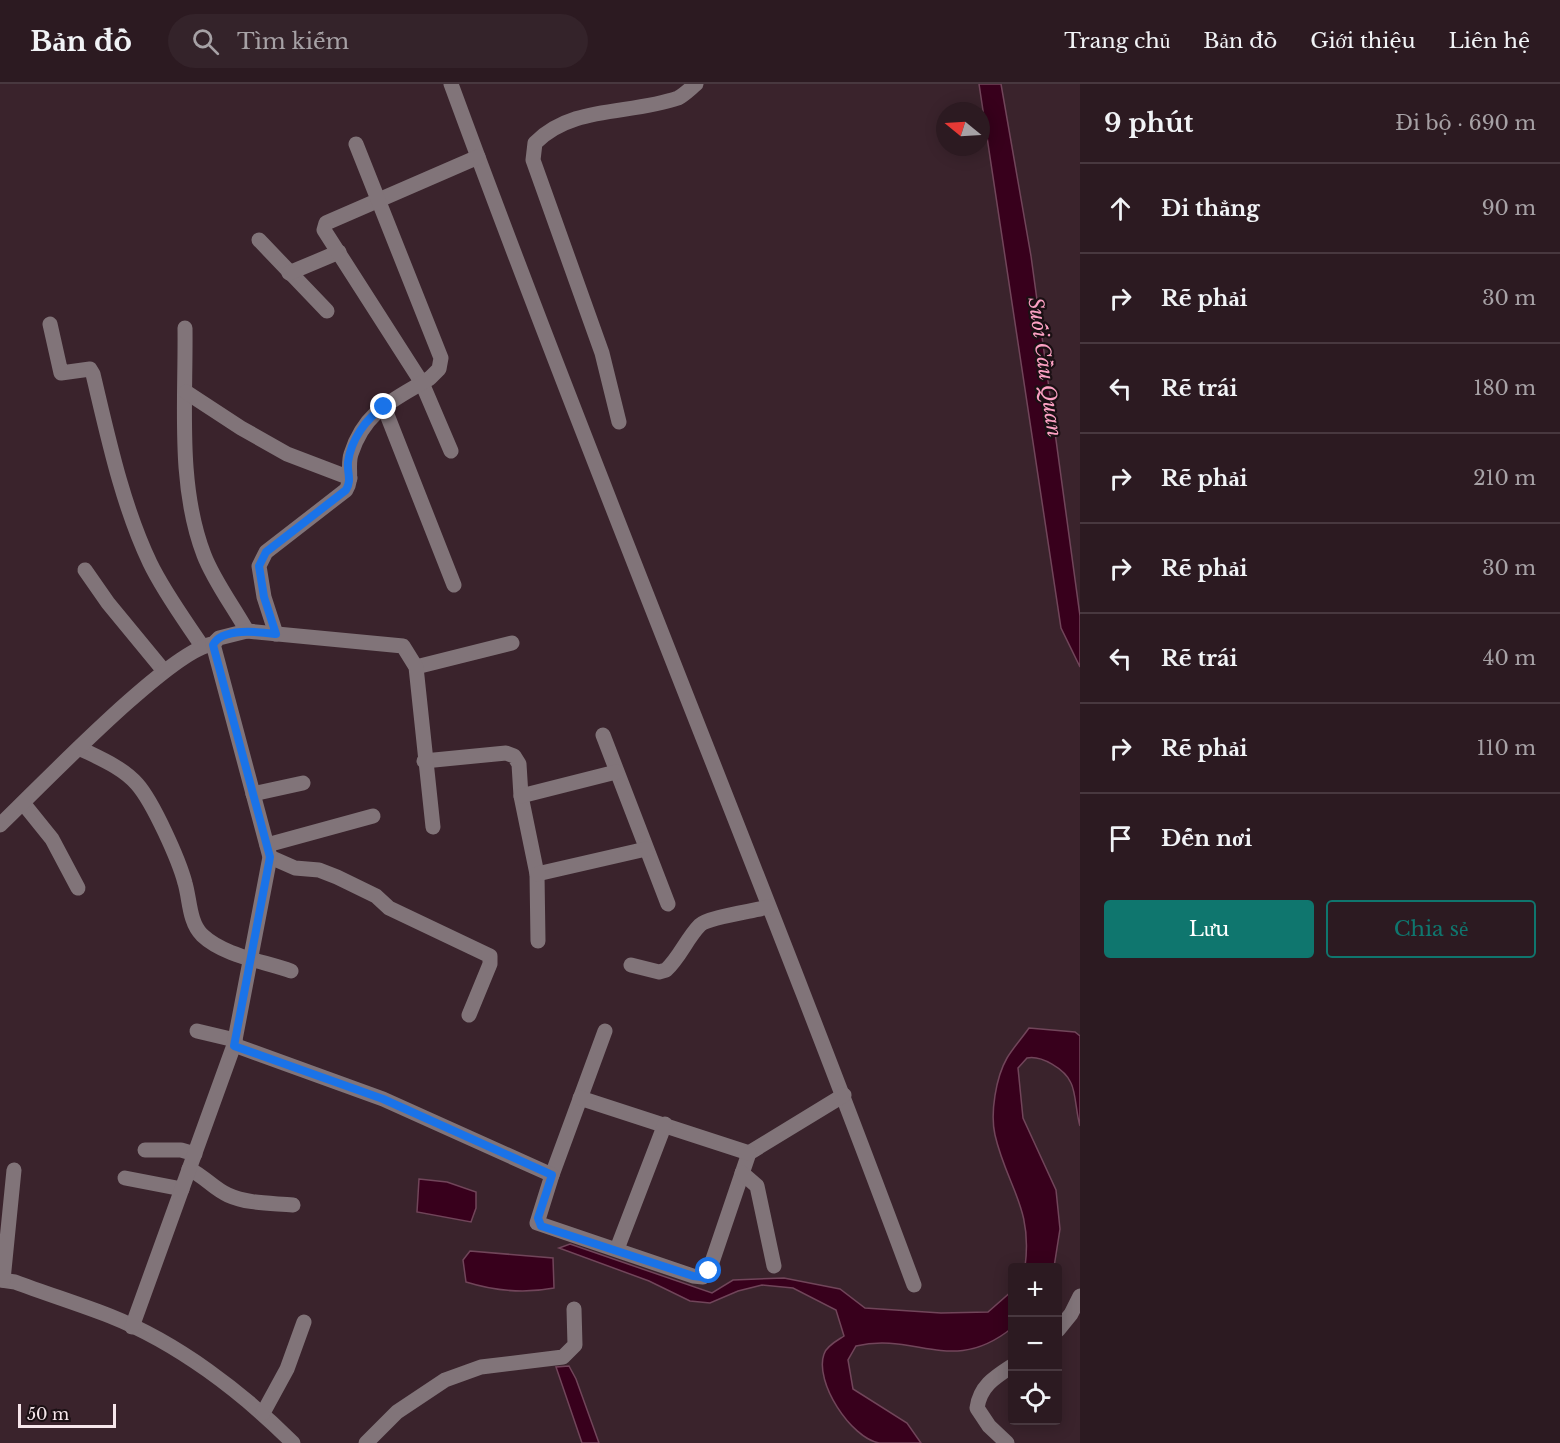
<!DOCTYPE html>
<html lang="vi">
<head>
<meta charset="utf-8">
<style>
	body { margin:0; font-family:"Libre Baskerville",serif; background:#34232a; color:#f1f3f6 }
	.controls { position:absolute; right:18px; bottom:18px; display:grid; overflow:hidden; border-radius:6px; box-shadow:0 3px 15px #0003 }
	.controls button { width:54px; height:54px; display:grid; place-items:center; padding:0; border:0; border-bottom:2px solid #48383f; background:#2c1a21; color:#f1f3f6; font:30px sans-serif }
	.compass { position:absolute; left:936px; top:18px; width:54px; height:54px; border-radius:50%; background:#2c1a21; box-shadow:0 3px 15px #0003; rotate:288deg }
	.scale { position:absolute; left:18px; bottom:15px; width:98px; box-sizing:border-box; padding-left:6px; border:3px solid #f6e6eb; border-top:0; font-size:16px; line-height:21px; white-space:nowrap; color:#f6e6eb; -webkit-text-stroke:4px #1b1014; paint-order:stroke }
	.stop { position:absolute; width:18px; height:18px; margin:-14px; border:4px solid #1a73e8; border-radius:50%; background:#fff }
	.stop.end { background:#1a73e8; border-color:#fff; box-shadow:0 2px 6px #0008 }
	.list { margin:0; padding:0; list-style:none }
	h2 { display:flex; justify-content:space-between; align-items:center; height:78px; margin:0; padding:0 24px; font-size:26px }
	h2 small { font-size:20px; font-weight:400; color:#a6a1a5 }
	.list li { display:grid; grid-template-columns:39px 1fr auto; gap:18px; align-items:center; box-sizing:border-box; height:90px; padding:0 24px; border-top:2px solid #48383f }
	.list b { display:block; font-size:22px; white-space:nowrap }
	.list em { font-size:20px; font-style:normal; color:#a6a1a5 }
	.actions { display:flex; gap:12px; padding:18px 24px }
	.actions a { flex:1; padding:14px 0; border:2px solid #0f766e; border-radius:6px; text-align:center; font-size:21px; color:#0f766e }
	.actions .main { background:#0f766e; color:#fff }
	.icon { flex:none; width:33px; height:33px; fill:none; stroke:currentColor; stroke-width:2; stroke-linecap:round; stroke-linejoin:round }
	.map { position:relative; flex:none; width:1080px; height:1359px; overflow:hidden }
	header { display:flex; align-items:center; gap:36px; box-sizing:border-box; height:84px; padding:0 30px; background:#2c1a21; border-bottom:2px solid #48383f }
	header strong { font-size:28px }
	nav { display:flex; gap:33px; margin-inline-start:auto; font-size:21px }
	.search { width:420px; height:54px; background:#34232a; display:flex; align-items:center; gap:15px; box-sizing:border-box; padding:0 21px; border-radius:33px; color:#a6a1a5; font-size:22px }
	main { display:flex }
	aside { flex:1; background:#2c1a21 }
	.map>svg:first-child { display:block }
	.water { fill:#38001c; stroke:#71455a; stroke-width:1.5 }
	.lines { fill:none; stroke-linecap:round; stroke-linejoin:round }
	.minor { stroke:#817479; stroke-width:15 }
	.route { stroke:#1a73e8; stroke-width:8 }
	.labels { text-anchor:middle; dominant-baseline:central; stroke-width:4.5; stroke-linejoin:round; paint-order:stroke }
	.water-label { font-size:20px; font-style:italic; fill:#fca1c3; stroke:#1b1014 }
</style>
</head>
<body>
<header>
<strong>Bản đồ</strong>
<div class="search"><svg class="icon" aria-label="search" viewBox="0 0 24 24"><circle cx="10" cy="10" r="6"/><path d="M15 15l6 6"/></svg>Tìm kiếm</div>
<nav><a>Trang chủ</a><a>Bản đồ</a><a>Giới thiệu</a><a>Liên hệ</a></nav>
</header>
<main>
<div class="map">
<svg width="1080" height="1359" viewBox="0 0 1080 1359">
	<rect width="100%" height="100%" fill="#3a232c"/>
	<!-- water -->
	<g class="water">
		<path d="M979,0h22l30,172 49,360v51l-19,-39z"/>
		<path d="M1029,944l46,4 5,4v90c-4,-13 -4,-33 -9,-43 -6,-14 -30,-28 -44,-25l-9,10 5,50 33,72 4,39 -6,38h-29c8,-60 -18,-80 -30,-132 -5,-22 1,-58 12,-77 6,-10 15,-20 22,-30z"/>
		<path d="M419,1095l28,3 29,10v16l-5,14 -54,-10z"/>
		<path d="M570,1160l142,49 21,-13 51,-2 56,11 25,19 76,5 47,-1 24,-21v37c-60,48 -95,4 -156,18l-8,14 5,29 54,34 14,20c-13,0 -29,0 -42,0 -28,-5 -65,-61 -55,-89 2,-8 14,-14 20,-18l-8,-26 -43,-22 -31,-3 -24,6 -28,12 -20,-2 -41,-20 -90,-33z"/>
		<path d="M470,1167l83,7 1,30c-31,6 -59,3 -88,-6l-3,-22z"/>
		<path d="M569,1282l7,13 23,64h-17l-26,-76z"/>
	</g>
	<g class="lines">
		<!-- minor -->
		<g class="minor">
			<path d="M451,0c148,403 314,799 463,1201"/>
			<path d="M259,156l68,71"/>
			<path d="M289,189l50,-21"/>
			<path d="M50,240l11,49 29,-4 3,5c15,63 29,130 57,189 14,29 34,56 52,83"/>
			<path d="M185,244c1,74 -8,157 19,227 10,26 29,51 43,76"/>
			<path d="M186,308l55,36 46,26 63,24"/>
			<path d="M384,323l70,178"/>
			<path d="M619,338l-17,-69 -69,-193 2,-17c37,-38 95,-28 143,-45 6,-3 13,-10 18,-14"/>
			<path d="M451,367l-29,-68 -98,-153 2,-7 152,-66"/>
			<path d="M85,486l23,33 56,68"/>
			<path d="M276,550l-12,-37 -5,-31 7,-14 80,-62c7,-11 1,-24 5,-36 14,-44 43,-54 79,-76l9,-9 2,-11 -85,-214"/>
			<path d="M416,583l96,-24"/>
			<path d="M603,651l65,169"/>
			<path d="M79,664c20,10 43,19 58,36 16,18 42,76 48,99 5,17 4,39 17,52 22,21 61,26 89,36"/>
			<path d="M424,677l82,-8 8,3 5,8 2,32 16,78 1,67"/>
			<path d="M253,710l50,-11"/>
			<path d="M521,712l95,-24"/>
			<path d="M23,719l29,36 26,49"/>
			<path d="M0,741c38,-36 171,-176 213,-181l6,-6 28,-7 156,15 13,21 17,160"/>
			<path d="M267,761l106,-29"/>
			<path d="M270,773l25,11 24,2 18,7 39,19 13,12 101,48v8l-21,51"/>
			<path d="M537,790l109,-25"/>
			<path d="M631,881l28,7 7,-2c14,-13 21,-32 34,-45 8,-8 54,-14 68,-18"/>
			<path d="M197,947l38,9"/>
			<path d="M605,947l-53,144 -15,48 156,53 10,1 6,-6 40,-118 95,-58"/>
			<path d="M234,961l149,54 169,76"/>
			<path d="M580,1014l169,55"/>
			<path d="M145,1066h36l14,4"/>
			<path d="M189,1085c15,7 25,20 39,26 20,9 44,8 65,10"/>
			<path d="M742,1089l15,13 17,80"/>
			<path d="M125,1094l57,11"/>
			<path d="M617,1165l48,-125"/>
			<path d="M0,1196l15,2c32,12 64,22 95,34 68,27 132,76 183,127"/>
			<path d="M3,1196l11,-110"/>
			<path d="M132,1243l102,-282 36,-188 -57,-213"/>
			<path d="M1058,1246l13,-16 9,-18"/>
			<path d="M263,1329l24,-44 17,-47"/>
			<path d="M366,1359l31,-31 48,-32 36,-13 82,-10 12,-12 -1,-36"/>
			<path d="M1007,1359l-18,-17 -12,-18c3,-22 18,-31 35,-42"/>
		</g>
	</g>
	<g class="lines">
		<!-- route -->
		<path class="route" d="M384,323c-18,11 -33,33 -36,55 -1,11 4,18 -2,28l-80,62 -7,14 5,31 12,37c-16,-2 -54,-7 -63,11l57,212 -36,189 149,53 169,76 -14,43 3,8 152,50 10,1 6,-6"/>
	</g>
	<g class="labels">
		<!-- water labels -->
		<g class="water-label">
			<text transform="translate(1045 283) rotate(82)">Suối Cầu Quan</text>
		</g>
	</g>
</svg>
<div class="controls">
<button>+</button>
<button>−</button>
<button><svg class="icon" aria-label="locate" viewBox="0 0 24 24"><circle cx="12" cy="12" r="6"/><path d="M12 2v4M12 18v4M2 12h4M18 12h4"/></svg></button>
</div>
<svg class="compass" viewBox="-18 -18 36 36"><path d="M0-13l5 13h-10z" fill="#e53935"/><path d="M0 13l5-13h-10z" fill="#a6a1a5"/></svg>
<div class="scale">50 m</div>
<div class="stop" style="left:709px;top:1187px"></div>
<div class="stop end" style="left:384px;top:323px"></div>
</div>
<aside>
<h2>9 phút<small>Đi bộ · 690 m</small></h2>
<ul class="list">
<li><svg class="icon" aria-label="ahead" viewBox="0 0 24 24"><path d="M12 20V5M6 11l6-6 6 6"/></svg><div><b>Đi thẳng</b></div><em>90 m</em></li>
<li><svg class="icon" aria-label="right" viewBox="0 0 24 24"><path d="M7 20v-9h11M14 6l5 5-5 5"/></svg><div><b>Rẽ phải</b></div><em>30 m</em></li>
<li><svg class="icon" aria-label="left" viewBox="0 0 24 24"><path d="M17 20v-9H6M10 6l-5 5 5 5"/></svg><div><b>Rẽ trái</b></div><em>180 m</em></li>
<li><svg class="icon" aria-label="right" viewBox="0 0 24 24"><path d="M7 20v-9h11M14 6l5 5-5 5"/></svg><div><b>Rẽ phải</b></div><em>210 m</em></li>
<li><svg class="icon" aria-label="right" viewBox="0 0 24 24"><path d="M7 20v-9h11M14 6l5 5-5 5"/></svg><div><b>Rẽ phải</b></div><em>30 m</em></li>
<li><svg class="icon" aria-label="left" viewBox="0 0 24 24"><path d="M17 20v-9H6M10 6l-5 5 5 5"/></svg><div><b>Rẽ trái</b></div><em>40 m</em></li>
<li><svg class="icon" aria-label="right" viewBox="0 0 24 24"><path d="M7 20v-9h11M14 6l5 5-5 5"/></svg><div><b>Rẽ phải</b></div><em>110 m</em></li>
<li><svg class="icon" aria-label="arrive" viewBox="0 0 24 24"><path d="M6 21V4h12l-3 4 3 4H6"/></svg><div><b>Đến nơi</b></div></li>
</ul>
<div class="actions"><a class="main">Lưu</a><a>Chia sẻ</a></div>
</aside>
</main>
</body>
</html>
